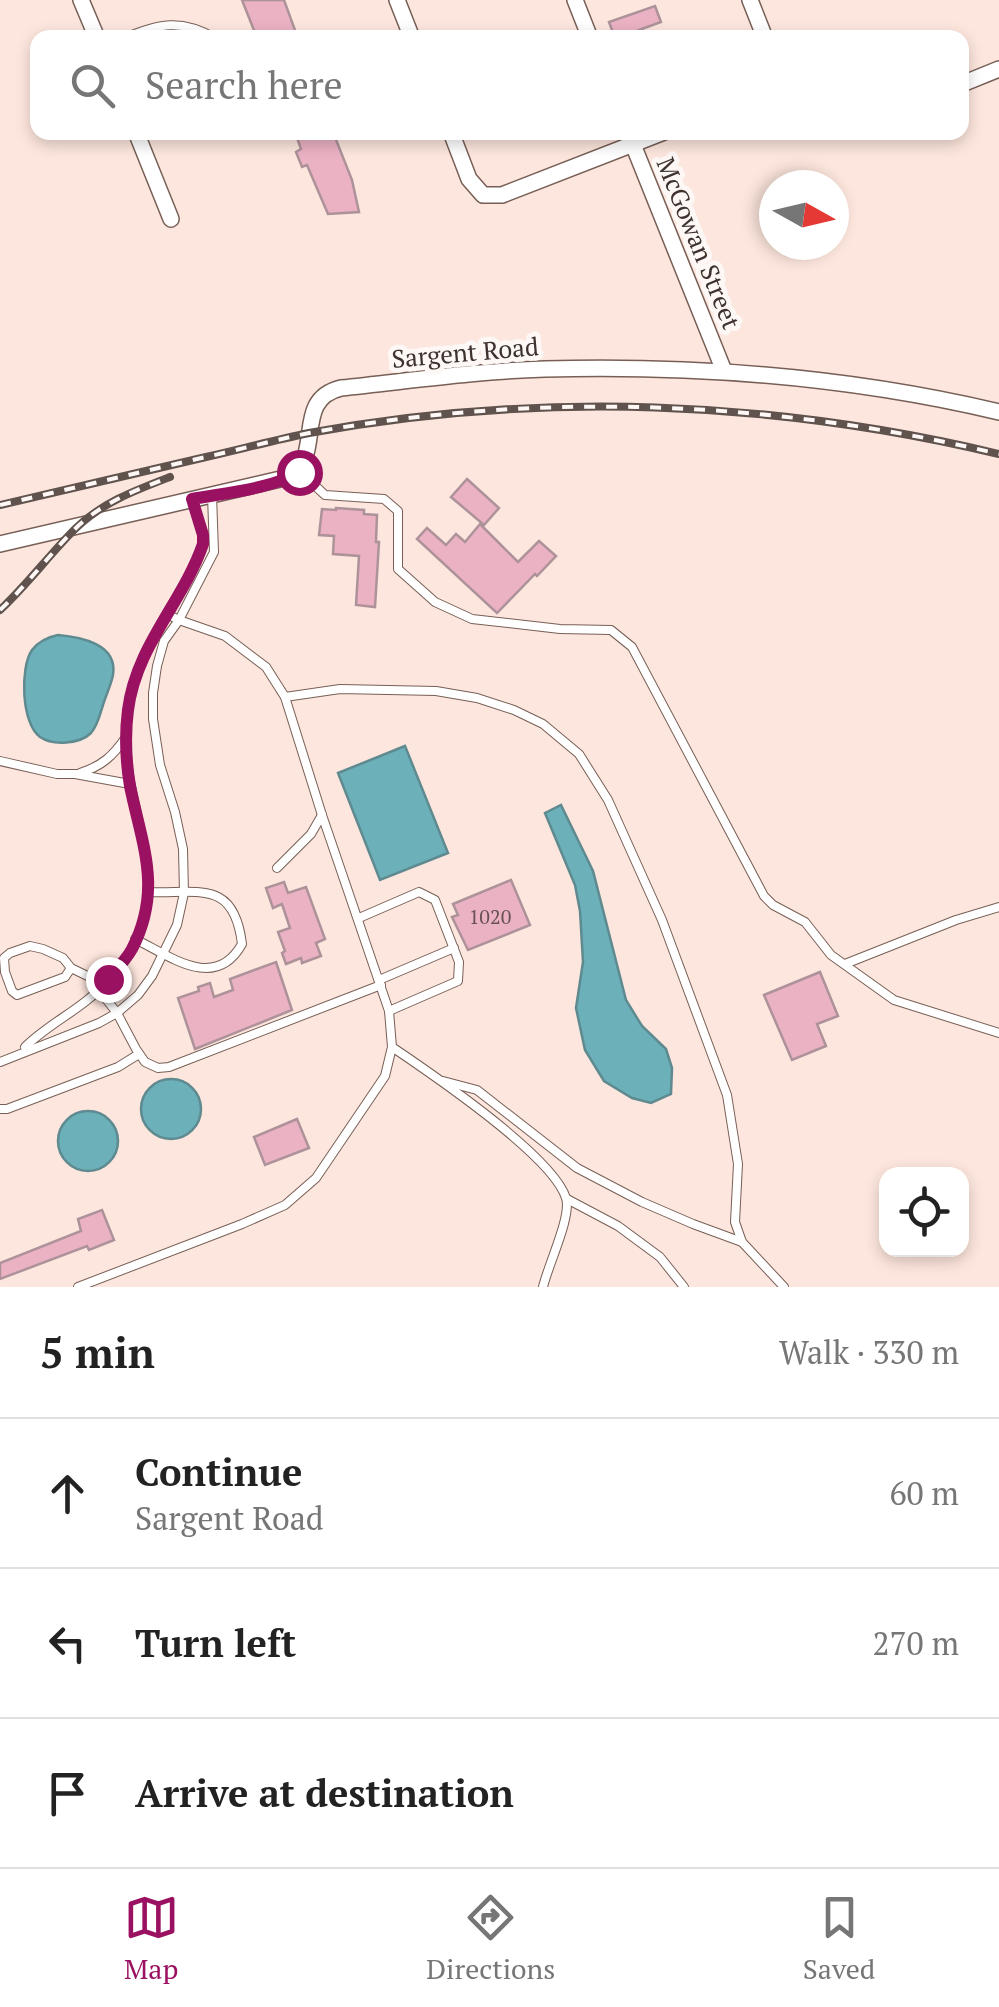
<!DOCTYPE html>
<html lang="en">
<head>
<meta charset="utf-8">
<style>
	body { margin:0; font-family:"PT Serif",serif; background:#f2f2f2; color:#222 }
	.controls { position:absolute; right:30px; bottom:30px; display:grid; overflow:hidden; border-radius:20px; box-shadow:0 5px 15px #0003 }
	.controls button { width:90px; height:90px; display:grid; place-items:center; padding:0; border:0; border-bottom:2px solid #e0e0e0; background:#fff; color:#222; font:50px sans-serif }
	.compass { position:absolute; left:759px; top:170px; width:90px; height:90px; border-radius:50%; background:#fff; box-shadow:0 5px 15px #0003; rotate:98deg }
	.stop { position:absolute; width:30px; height:30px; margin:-22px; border:8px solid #9a1162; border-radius:50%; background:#fff }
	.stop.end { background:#9a1162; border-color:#fff; box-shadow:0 2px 10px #0008 }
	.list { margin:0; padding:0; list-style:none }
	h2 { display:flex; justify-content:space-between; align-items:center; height:130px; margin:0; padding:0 40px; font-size:42px }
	h2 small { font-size:32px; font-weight:400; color:#767676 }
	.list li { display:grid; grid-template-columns:65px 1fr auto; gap:30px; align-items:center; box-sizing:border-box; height:150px; padding:0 40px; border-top:2px solid #e0e0e0 }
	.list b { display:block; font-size:38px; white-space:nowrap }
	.list p { margin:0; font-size:32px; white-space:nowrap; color:#767676 }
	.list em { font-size:32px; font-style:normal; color:#767676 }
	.icon { flex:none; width:55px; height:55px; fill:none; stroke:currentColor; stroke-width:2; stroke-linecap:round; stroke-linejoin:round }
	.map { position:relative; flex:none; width:999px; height:1287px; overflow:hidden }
	.search { position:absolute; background:#fff; box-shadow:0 5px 15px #0003; left:30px; right:30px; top:30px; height:110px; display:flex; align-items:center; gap:25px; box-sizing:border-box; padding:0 35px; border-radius:20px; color:#767676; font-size:38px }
	.sheet { height:580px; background:#fff }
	nav { display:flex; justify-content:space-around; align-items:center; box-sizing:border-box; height:140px; border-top:2px solid #e0e0e0; background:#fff; font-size:28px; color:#767676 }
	nav a { display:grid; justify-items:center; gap:5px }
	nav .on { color:#9a1162 }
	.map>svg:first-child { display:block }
	.water { fill:#6cb0ba; stroke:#5e8a90; stroke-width:2.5 }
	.building { fill:#ebb2c3; stroke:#ad929a; stroke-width:2.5 }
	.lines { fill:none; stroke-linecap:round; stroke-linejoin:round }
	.service-casing { stroke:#775f56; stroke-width:10 }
	.minor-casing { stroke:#775f56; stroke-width:18 }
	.service { stroke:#fff; stroke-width:8 }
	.minor { stroke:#fff; stroke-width:15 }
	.rail-casing { stroke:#60534e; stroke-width:8 }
	.rail { stroke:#fdf7f5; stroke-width:4; stroke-dasharray:11; stroke-linecap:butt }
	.route { stroke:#9a1162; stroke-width:12 }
	.labels { text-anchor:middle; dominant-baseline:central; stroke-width:10; stroke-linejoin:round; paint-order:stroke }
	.number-label { font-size:20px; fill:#685253 }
	.street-label { font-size:25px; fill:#3d322e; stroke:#fdf7f5 }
</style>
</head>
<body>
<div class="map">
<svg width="999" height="1287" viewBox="0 0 999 1287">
	<rect width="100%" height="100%" fill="#fde6dd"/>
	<!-- water -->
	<g class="water">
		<path d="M58,635c23,2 60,9 55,40 -2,10 -7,20 -10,30 -3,9 -5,20 -12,28 -11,11 -38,13 -51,4 -19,-14 -20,-70 -8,-87 7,-9 16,-13 26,-15z"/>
		<path d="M405,746l43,107 -68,27 -42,-107z"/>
		<path d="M561,805l32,66 33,129 16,26 24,23 6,19 -1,26 -20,9 -19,-5 -28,-17 -19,-31 -9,-42 7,-46 -3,-51 -5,-26 -30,-72z"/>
		<circle cx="171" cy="1109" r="30"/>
		<circle cx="88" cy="1141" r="30"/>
	</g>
	<!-- building -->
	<g class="building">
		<path d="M242,0h42l12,33h-2l2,5h-39z"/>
		<path d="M655,6l6,16 -22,8 2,4 -9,4h-17l-6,-16z"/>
		<path d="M295,132h38l19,48 7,32 -31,2 -21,-49 -5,2 -6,-15 5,-3z"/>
		<path d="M467,479l32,29 -15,17 -33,-28z"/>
		<path d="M336,508l28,2v4l13,1 -1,27h3l-4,65 -19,-2 3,-49 -26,-2 1,-18 -15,-1 3,-26 14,1z"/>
		<path d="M480,524l38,38 21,-21 17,15 -19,20 -2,-2 -38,39 -80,-74 10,-11 19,17 10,-11 9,8z"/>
		<path d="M511,880l19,45 -62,25 -16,-33 6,-2 -5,-11z"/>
		<path d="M284,882l4,11 18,-6 19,52 -9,4 5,13 -19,7 -1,-5 -15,6 -4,-11 3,-2 -7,-19 12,-4 -8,-24 -9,4 -7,-20z"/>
		<path d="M276,962l16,48 -97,39 -17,-51 21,-7 -1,-4 12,-4 4,14 19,-7 -3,-11z"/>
		<path d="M820,972l18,44 -21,8 9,22 -34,14 -28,-65z"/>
		<path d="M297,1119l12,29 -44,17 -11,-28z"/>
		<path d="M102,1210l12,30 -25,10 -2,-4 -87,33v-16l81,-32 -3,-12z"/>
	</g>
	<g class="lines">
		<!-- service casing -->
		<g class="service-casing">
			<g id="service">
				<path d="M124,38c36,-14 56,-20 91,0"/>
				<path d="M299,471l26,24 59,4 14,12v58l37,33 37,17 88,10 51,1 21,17 132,249 9,9 32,17 26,33 63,45 105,33"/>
				<path d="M285,697l55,-8 96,2 41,7 37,12 29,14 36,30 29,46 54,120 65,175 11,69 -3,58 7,20 42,45"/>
				<path d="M0,761l57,13h18l55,10"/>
				<path d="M80,773c22,-7 33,-17 46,-36"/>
				<path d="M277,868l34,-34 11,-19"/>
				<path d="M359,918l60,-26 16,8 24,62 -1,19 -69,30"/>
				<path d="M135,939c35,17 80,53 107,5 -8,-65 -43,-50 -93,-52"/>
				<path d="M845,964l111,-44 43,-13"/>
				<path d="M71,968l-6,9 -48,18 -5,-4 -7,-19 -1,-14 6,-5 20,-7 13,3 20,9 8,10 33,16"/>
				<path d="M379,980l75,-32"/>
				<path d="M99,990l18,23 19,36 9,13 13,6 11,-1 212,-82"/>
				<path d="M25,1047c25,-25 60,-39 83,-67 8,-9 17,-20 23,-30 32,-57 11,-106 0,-164 -5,-23 -6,-52 -3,-76 7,-63 54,-109 75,-166v-9l-11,-36"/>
				<path d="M392,1047c40,27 161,109 174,151 6,18 -18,67 -23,89"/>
				<path d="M0,1062l99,-39 18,-10 21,-18 14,-19 25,-51 7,-32 -1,-44 -8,-37 -15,-47 -7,-46v-26l4,-27 7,-25 15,-21 35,-68 -2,-57"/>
				<path d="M443,1081l34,9 100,78 65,34 51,22 49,18"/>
				<path d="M0,1109h7l111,-42 21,-13"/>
				<path d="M567,1199l51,27 42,31 24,30"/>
				<path d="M78,1287l164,-63 43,-19 31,-27 69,-102 7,-29 -3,-36 -67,-196 -37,-118 -19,-30 -41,-31 -46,-16 -12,-6"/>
			</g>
		</g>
		<!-- minor casing -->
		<g class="minor-casing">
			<g id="minor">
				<path d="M81,0l16,38"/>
				<path d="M397,0l15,38"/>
				<path d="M575,0l15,38"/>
				<path d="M750,0l15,38"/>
				<path d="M962,84l37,-15"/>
				<path d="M136,132l35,87"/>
				<path d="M451,132l18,47 14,16h19l162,-63"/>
				<path d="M628,132l96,239"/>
				<path d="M0,544l289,-67c36,-22 3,-77 52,-89 68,-7 136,-17 204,-19 152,-4 306,8 454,43"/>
			</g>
		</g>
		<!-- service -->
		<use href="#service" class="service"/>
		<!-- minor -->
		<use href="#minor" class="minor"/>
		<!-- rail casing -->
		<g class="rail-casing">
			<g id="rail">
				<path d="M0,505c69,-16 137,-32 206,-48 35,-8 69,-17 103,-24 229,-42 464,-33 690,21"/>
				<path d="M0,610c27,-25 49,-55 75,-81 26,-26 61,-39 95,-52"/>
			</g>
		</g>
		<!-- rail -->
		<use href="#rail" class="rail"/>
	</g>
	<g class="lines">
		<!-- route -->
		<path class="route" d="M108,979c8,-9 18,-19 24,-30 31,-60 10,-104 -2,-163 -4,-24 -5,-53 -2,-76 8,-64 55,-108 75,-166v-9l-11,-36c32,-6 80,-10 107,-27"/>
	</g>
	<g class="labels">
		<!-- number labels -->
		<g class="number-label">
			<text x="490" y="916">1020</text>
		</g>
		<!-- street labels -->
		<g class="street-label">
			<text transform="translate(699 243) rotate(68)">McGowan Street</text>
			<text transform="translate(465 352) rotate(-5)">Sargent Road</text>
		</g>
	</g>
</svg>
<div class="controls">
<button><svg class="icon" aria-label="locate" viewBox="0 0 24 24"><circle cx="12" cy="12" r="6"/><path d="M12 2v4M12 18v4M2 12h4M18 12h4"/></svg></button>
</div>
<svg class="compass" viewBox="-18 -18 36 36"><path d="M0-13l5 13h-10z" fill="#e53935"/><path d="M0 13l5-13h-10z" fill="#767676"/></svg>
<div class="stop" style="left:299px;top:472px"></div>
<div class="stop end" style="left:108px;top:979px"></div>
<div class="search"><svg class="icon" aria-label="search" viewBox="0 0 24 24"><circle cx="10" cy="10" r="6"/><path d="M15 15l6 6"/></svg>Search here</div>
</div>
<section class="sheet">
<h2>5 min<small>Walk · 330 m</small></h2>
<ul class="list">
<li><svg class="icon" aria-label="ahead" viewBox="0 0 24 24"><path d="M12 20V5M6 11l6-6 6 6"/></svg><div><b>Continue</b><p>Sargent Road</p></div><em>60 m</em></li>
<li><svg class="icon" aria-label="left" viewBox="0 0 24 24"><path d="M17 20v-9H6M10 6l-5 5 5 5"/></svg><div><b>Turn left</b></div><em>270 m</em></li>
<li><svg class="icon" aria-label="arrive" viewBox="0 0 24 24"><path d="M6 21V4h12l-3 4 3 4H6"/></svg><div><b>Arrive at destination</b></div></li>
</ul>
</section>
<nav>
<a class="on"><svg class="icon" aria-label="map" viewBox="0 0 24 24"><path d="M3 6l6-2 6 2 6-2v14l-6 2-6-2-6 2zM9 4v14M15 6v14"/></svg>Map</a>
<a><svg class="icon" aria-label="directions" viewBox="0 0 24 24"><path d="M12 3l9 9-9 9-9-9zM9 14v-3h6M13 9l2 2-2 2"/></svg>Directions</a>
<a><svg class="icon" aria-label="saved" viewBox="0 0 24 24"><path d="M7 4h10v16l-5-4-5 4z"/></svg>Saved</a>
</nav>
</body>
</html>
